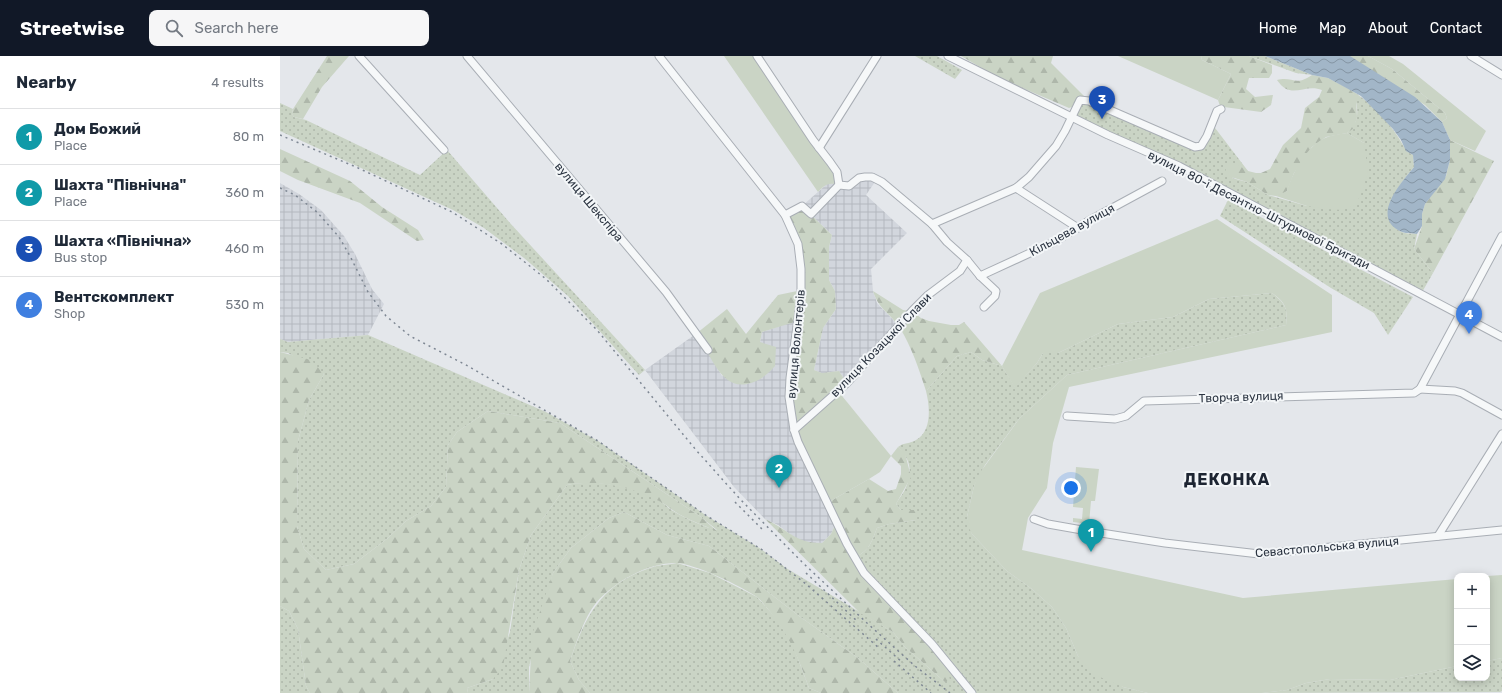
<!DOCTYPE html>
<html lang="en">
<head>
<meta charset="utf-8">
<style>
	body { margin:0; font-family:Rubik,sans-serif; background:#f6f6f7; color:#1f2937 }
	.controls { position:absolute; right:12px; bottom:12px; display:grid; overflow:hidden; border-radius:8px; box-shadow:0 2px 10px #0003 }
	.controls button { width:36px; height:36px; display:grid; place-items:center; padding:0; border:0; border-bottom:1px solid #e0e1e3; background:#fff; color:#1f2937; font:20px sans-serif }
	.you { position:absolute; left:791px; top:432px; width:14px; height:14px; margin:-10px; border:3px solid #fff; border-radius:50%; background:#1a73e8; box-shadow:0 0 0 6px #1a73e833 }
	.badge { display:grid; place-items:center; width:26px; height:26px; border-radius:50%; background:#111827; color:#fff; font-size:13px; font-weight:700 }
	.pin { position:absolute; translate:-50% -33px; filter:drop-shadow(0 1px 2px #0008) }
	.pin::after { content:''; position:absolute; top:21px; width:14px; height:12px; background:inherit; clip-path:polygon(0 0,100% 0,50% 100%) }
	.list { margin:0; padding:0; list-style:none }
	h2 { display:flex; justify-content:space-between; align-items:center; height:52px; margin:0; padding:0 16px; font-size:17px }
	h2 small { font-size:13px; font-weight:400; color:#747a83 }
	.list li { display:grid; grid-template-columns:26px 1fr auto; gap:12px; align-items:center; box-sizing:border-box; height:56px; padding:0 16px; border-top:1px solid #e0e1e3 }
	.list b { display:block; font-size:15px; white-space:nowrap }
	.list p { margin:0; font-size:13px; white-space:nowrap; color:#747a83 }
	.list em { font-size:13px; font-style:normal; color:#747a83 }
	.icon { flex:none; width:22px; height:22px; fill:none; stroke:currentColor; stroke-width:2; stroke-linecap:round; stroke-linejoin:round }
	.map { position:relative; flex:none; width:1222px; height:637px; overflow:hidden }
	header { display:flex; align-items:center; gap:24px; box-sizing:border-box; height:56px; padding:0 20px; background:#111827; color:#fff }
	header strong { font-size:19px }
	nav { display:flex; gap:22px; margin-inline-start:auto; font-size:14px }
	.search { width:280px; height:36px; background:#f6f6f7; display:flex; align-items:center; gap:10px; box-sizing:border-box; padding:0 14px; border-radius:8px; color:#747a83; font-size:15px }
	main { display:flex }
	aside { flex:1; background:#fff }
	.map>svg:first-child { display:block }
	.industrial { fill:url(#industrial-grid) }
	.grass { fill:url(#grass-dots) }
	.forest { fill:url(#forest-firs) }
	.green { fill:#cad4c5 }
	.water { fill:url(#water-waves) }
	.lines { fill:none; stroke-linecap:round; stroke-linejoin:round }
	.minor-casing { stroke:#a9aeb5; stroke-width:9 }
	.minor { stroke:#f6f8f9; stroke-width:7 }
	.rail { stroke:#7e8793; stroke-width:1.5; stroke-dasharray:2 4; stroke-linecap:butt }
	.labels { text-anchor:middle; dominant-baseline:central; stroke-width:4; stroke-linejoin:round; paint-order:stroke }
	.street-label { font-size:12px; fill:#2c3542; stroke:#f3f6f8 }
	.district-label { font-size:16px; font-weight:bold; letter-spacing:1px; fill:#1e2633; stroke:#f3f6f8 }
</style>
</head>
<body>
<header>
<strong>Streetwise</strong>
<div class="search"><svg class="icon" aria-label="search" viewBox="0 0 24 24"><circle cx="10" cy="10" r="6"/><path d="M15 15l6 6"/></svg>Search here</div>
<nav><a>Home</a><a>Map</a><a>About</a><a>Contact</a></nav>
</header>
<main>
<aside>
<h2>Nearby<small>4 results</small></h2>
<ul class="list">
<li><span class="badge" style="background:#0f9aa8">1</span><div><b>Дом Божий</b><p>Place</p></div><em>80 m</em></li>
<li><span class="badge" style="background:#0f9aa8">2</span><div><b>Шахта &quot;Північна&quot;</b><p>Place</p></div><em>360 m</em></li>
<li><span class="badge" style="background:#1a4fb4">3</span><div><b>Шахта «Північна»</b><p>Bus stop</p></div><em>460 m</em></li>
<li><span class="badge" style="background:#3f7fe0">4</span><div><b>Вентскомплект</b><p>Shop</p></div><em>530 m</em></li>
</ul>
</aside>
<div class="map">
<svg width="1222" height="637" viewBox="0 0 1222 637">
	<defs>
		<pattern id="industrial-grid" width="8" height="8" patternUnits="userSpaceOnUse"><rect width="8" height="8" fill="#d2d6dd"/><path d="M0 4h8M4 0v8" fill="none" stroke="#b4b8bf"/></pattern>
		<pattern id="grass-dots" width="8" height="8" patternUnits="userSpaceOnUse"><rect width="8" height="8" fill="#cad4c5"/><path d="M2 2h.1M6 6h.1" fill="none" stroke="#aeb7aa" stroke-width="1.8" stroke-linecap="round"/></pattern>
		<pattern id="forest-firs" width="22" height="20" patternUnits="userSpaceOnUse"><rect width="22" height="20" fill="#cad4c5"/><path d="M5 1l3.5 6h-7zM16 11l3.5 6h-7z" fill="#aeb7aa"/></pattern>
		<pattern id="water-waves" width="16" height="10" patternUnits="userSpaceOnUse"><rect width="16" height="10" fill="#a2b6c8"/><path d="M0 5q4-4 8 0t8 0" fill="none" stroke="#8495a4"/></pattern>
	</defs>
	<rect width="100%" height="100%" fill="#e4e7eb"/>
	<!-- industrial -->
	<g class="industrial">
		<path d="M597,123l-11,16 41,38 -36,36 2,22 4,12 22,23 -52,57 -8,-12 -17,2 -8,-3 9,-42 13,-19 -1,-18 -6,-11v-33l3,-12 -30,-29 25,-22 5,-1 7,2z"/>
		<path d="M0,127l19,11 22,16 23,26 11,18 17,35 12,15 -16,31 -80,7 -8,-3z"/>
		<path d="M518,264l37,205 -4,9 -9,9 -17,-1 -10,-4 -17,-13 -13,-6 -31,-32 -89,-117 52,-37 25,43 38,-34 2,-10z"/>
	</g>
	<!-- grass -->
	<g class="grass">
		<path d="M635,0h22l25,14 -7,9z"/>
		<path d="M969,0h16l47,19 -16,-2z"/>
		<path d="M1071,34c16,10 32,26 43,41 7,9 10,19 19,24l1,12c-10,12 -35,42 -22,57 3,4 8,8 13,9 4,1 8,0 12,1l-3,15 19,24 -12,21 -191,-101 -159,-76 9,-17 121,46 11,-22 36,47 -16,7 15,4 21,13 39,11 57,-63 -17,-10c14,-10 12,-30 4,-43z"/>
		<path d="M0,47l13,6 -1,5 2,3 12,3 114,55 27,-25 63,73 135,147 -6,5 -71,-79 -44,-38 -40,-30 -31,-18 -173,-79z"/>
		<path d="M948,144l185,97 -25,38 -14,-22 -43,-25 -111,-72z"/>
		<path d="M992,237c13,10 16,15 14,32l-219,50 -48,44 -34,46 -11,21 -7,31 5,17 35,37 25,18 20,18 14,21 12,28 45,31 25,6h-250l-40,-35 -59,-42 -90,-70 -42,-11 -43,-23 -15,6 -38,30 -18,25 -24,94v26h-61l-1,-5 26,-9 17,-47 9,-62 12,-35 36,-50c29,-6 66,1 93,16 5,3 9,8 15,11 12,7 29,15 42,18l-16,-13 -141,-94 -72,-12 -31,21 -9,13 -2,42 -15,19 -25,15 -18,17 -34,26 -28,6 -22,-21 -7,-23 1,-85 11,-41 15,-26 -36,-21 -8,-1v-13l8,3 80,-7 178,77 52,29 109,75 54,33 25,19 107,64 12,15 40,35 -91,-124c16,-8 17,-15 23,-30l12,-4 27,-4 -1,-10h-14l-5,-6c3,-6 8,-11 10,-17 7,-15 4,-29 -8,-40 6,-5 12,-3 18,-7 16,-9 14,-33 10,-49l31,-35 14,-4 11,8 20,6 13,21 22,-24 6,-10h15l60,-29 55,-7 36,-18z"/>
		<path d="M397,507l33,10 47,24 19,21 16,25 17,45 12,5h-231l-11,-13 -9,-19c15,-44 30,-75 77,-92 9,-4 20,-4 30,-6z"/>
		<path d="M0,550l9,5 9,18 8,57 4,7h-30z"/>
		<path d="M1222,602v33l-2,1 -238,1 25,-3 19,-7 24,-4 60,1 67,-14v12h30v-17z"/>
	</g>
	<!-- forest -->
	<g class="forest">
		<path d="M47,0h22l-27,31 -19,32 -9,-2 -2,-3 1,-5z"/>
		<path d="M681,0h92l-2,7 38,38 -20,7 -70,-30z"/>
		<path d="M921,0h48l23,9v8l-3,5h-20l-3,11 9,8 18,-2 -2,10 -10,7 -37,-5 -3,2 -3,-9 13,-26 -29,-14z"/>
		<path d="M1069,0h19l24,13 53,44 2,5 -5,4 -17,-17z"/>
		<path d="M1032,19l16,3 23,12 5,8 1,19 -3,11 -7,5 -21,4 -14,10 -18,26 -7,18 -5,4 -6,1 -8,-1 -21,-13 -19,-6 -3,-3 2,-9h10l11,7 8,2h5l9,-4 13,-24 18,-17 4,-20 14,-11 3,-7c-18,-7 -31,11 -45,-10 16,-4 18,7 35,-5z"/>
		<path d="M1170,84l44,21 -61,112 -19,-24 8,-23v-12l3,-10 21,-28 4,-16z"/>
		<path d="M0,93l70,32 32,26 36,23 6,10 -7,1 -57,-38 -62,-23 -18,-9z"/>
		<path d="M522,150l30,29 -3,12v33l6,11 1,18 -13,19 -9,42 8,3 17,-2 8,12 -53,47 -5,-33 9,-76 -36,11 -2,10 16,5 -1,19c-8,9 -15,15 -28,18 -27,6 -38,-33 -50,-51l30,-24 19,25 32,-39 24,-5 -4,-46 -13,-29z"/>
		<path d="M593,235l30,19 9,1 9,7 8,3 22,4h8l5,-3 38,44 -20,-6 -11,-8 -14,4 -31,35c-7,-22 -14,-43 -26,-63 -10,-15 -21,-18 -27,-37z"/>
		<path d="M0,296l31,8 13,14 -15,26 -11,41 -1,85 7,23 22,21 28,-6 34,-26 18,-17 25,-15 15,-19 2,-42 9,-13 31,-21 72,12 141,94 17,15c-14,-7 -31,-12 -44,-21 -5,-3 -10,-8 -15,-10 -27,-14 -62,-22 -92,-16l-36,50 -12,35 -16,97 -10,12 -26,9 1,5h-158l-4,-7 -8,-57 -9,-18 -9,-5z"/>
		<path d="M618,391l7,6 6,24 -15,27 5,6h14l3,4 -2,6 -27,4 -12,4c-6,15 -7,22 -23,30l79,88 14,23 3,11 -5,2 -40,-35 -12,-15 -33,-19 -95,-94c23,10 29,24 57,24l9,-9 4,-9 -8,-22 42,-24 19,12 8,-2 5,-15v-8l-10,-10z"/>
		<path d="M344,456l43,23 42,11 90,70 59,42 40,35h-77l-12,-5c-11,-31 -20,-54 -42,-80 -3,-3 -6,-8 -10,-11 -14,-10 -64,-34 -81,-34 -29,0 -62,19 -80,40 -12,15 -20,40 -26,58l9,19 11,13h-61l3,-58 21,-62 18,-25 38,-30z"/>
	</g>
	<!-- green -->
	<g class="green">
		<path d="M444,0h33l73,106 9,23c-11,-3 -14,0 -21,7z"/>
		<path d="M838,0h83l1,4 29,14 -13,26z"/>
		<path d="M1088,0h21l14,8 83,67 -11,20 -25,-11 -8,-18 5,-4 -2,-5 -53,-44z"/>
		<path d="M1067,77l17,10 4,29 -8,25 -7,9 -10,4 -17,-1 -19,-3 -31,-10 11,-5c6,-19 19,-44 38,-53 7,-3 15,-4 22,-5z"/>
		<path d="M937,163l115,76v37l-263,55 -16,56 -6,45 -19,30 -6,32 221,48 214,-19v87l-67,14 -60,-1 -24,4 -19,7 -25,3h-114l-25,-6 -23,-10 -10,-7 -12,-14 -12,-28 -14,-21 -20,-18 -25,-18 -35,-37 -4,-8 -1,-9 7,-31 5,-12 40,-55 48,-44 219,-50c2,-17 -1,-23 -14,-32l-63,6 -36,18 -55,7 -60,29h-15l-6,10 -22,25 -13,-22 38,-73z"/>
		<path d="M558,335l53,65 -11,16 -11,7 -42,24 -33,-73z"/>
		<path d="M796,411l23,2 -4,32h-4l-2,23 -16,-2v-4l9,1 1,-11 -10,-1z"/>
		<path d="M1222,519v83l-15,3v-85z"/>
	</g>
	<!-- water -->
	<path class="water" d="M985,0h85l65,41 27,25 8,18v20l-5,19 -20,25 -3,10v12l-5,8c-5,-1 -10,0 -15,-2 -33,-14 -1,-49 12,-65l-1,-12 -7,-4 -5,-11 -8,-11 -32,-33 -33,-18 -16,-3z"/>
	<g class="lines">
		<!-- minor casing -->
		<g class="minor-casing">
			<g id="minor">
				<path d="M79,0l85,94"/>
				<path d="M187,0l199,236 42,58"/>
				<path d="M379,0l126,159 13,29 3,25v27l-11,82 -1,19 5,33 4,12 49,102 17,29 68,71 40,49"/>
				<path d="M477,0l56,84 17,22 7,10 2,13"/>
				<path d="M668,0l160,79 71,31 323,171"/>
				<path d="M1191,0l31,19"/>
				<path d="M539,92l58,-92"/>
				<path d="M736,132l62,40"/>
				<path d="M505,159l17,-9 9,8 28,-29 10,1 10,-8 6,-1h7l10,5 50,42 15,18 20,18 13,16 16,15 -1,5 -11,11"/>
				<path d="M652,168l84,-36 13,-11 27,-31 9,-15 15,-31 9,1 106,46 6,-1 6,-10 10,-25 4,-2"/>
				<path d="M700,220l76,-35 34,-21 72,-39"/>
				<path d="M1140,333l35,2 7,2 40,22"/>
				<path d="M787,360l48,3 11,-3 18,-15 270,-8 6,-4 82,-153"/>
				<path d="M514,374l53,-47 65,-72 16,-16 32,-24 7,-11"/>
				<path d="M754,463l14,5 34,6 83,13 94,11 243,-24"/>
				<path d="M1158,480l64,-102"/>
			</g>
		</g>
		<!-- minor -->
		<use href="#minor" class="minor"/>
		<!-- rail -->
		<g class="rail">
			<path d="M0,79l76,32 96,45 50,32 44,35 51,51 99,120 44,49 63,64 64,60 48,43 35,27"/>
			<path d="M0,132l15,7 22,17 22,25 11,19 18,36 18,24 24,20 58,30 130,75 109,75 54,33 45,35 73,64"/>
			<path d="M455,446l27,27"/>
			<path d="M526,517l51,48"/>
			<path d="M596,583l27,24"/>
			<path d="M614,605l37,32"/>
		</g>
	</g>
	<g class="labels">
		<!-- street labels -->
		<g class="street-label">
			<text transform="translate(309 146) rotate(50)">вулиця Шекспіра</text>
			<text transform="translate(979 154) rotate(27)">вулиця 80-ї Десантно-Штурмової Бригади</text>
			<text transform="translate(792 174) rotate(-29)">Кільцева вулиця</text>
			<text transform="translate(516 288) rotate(-85)">вулиця Волонтерів</text>
			<text transform="translate(601 289) rotate(-46)">вулиця Козацької Слави</text>
			<text transform="translate(961 341) rotate(-2)">Творча вулиця</text>
			<text transform="translate(1047 491) rotate(-5)">Севастопольська вулиця</text>
		</g>
		<!-- district labels -->
		<g class="district-label">
			<text x="947" y="423">ДЕКОНКА</text>
		</g>
	</g>
</svg>
<div class="controls">
<button>+</button>
<button>−</button>
<button><svg class="icon" aria-label="layers" viewBox="0 0 24 24"><path d="M12 4l9 5-9 5-9-5zM3 14l9 5 9-5"/></svg></button>
</div>
<div class="you"></div>
<div class="pin badge" style="left:811px;top:496px;background:#0f9aa8">1</div>
<div class="pin badge" style="left:499px;top:432px;background:#0f9aa8">2</div>
<div class="pin badge" style="left:822px;top:63px;background:#1a4fb4">3</div>
<div class="pin badge" style="left:1189px;top:278px;background:#3f7fe0">4</div>
</div>
</main>
</body>
</html>
